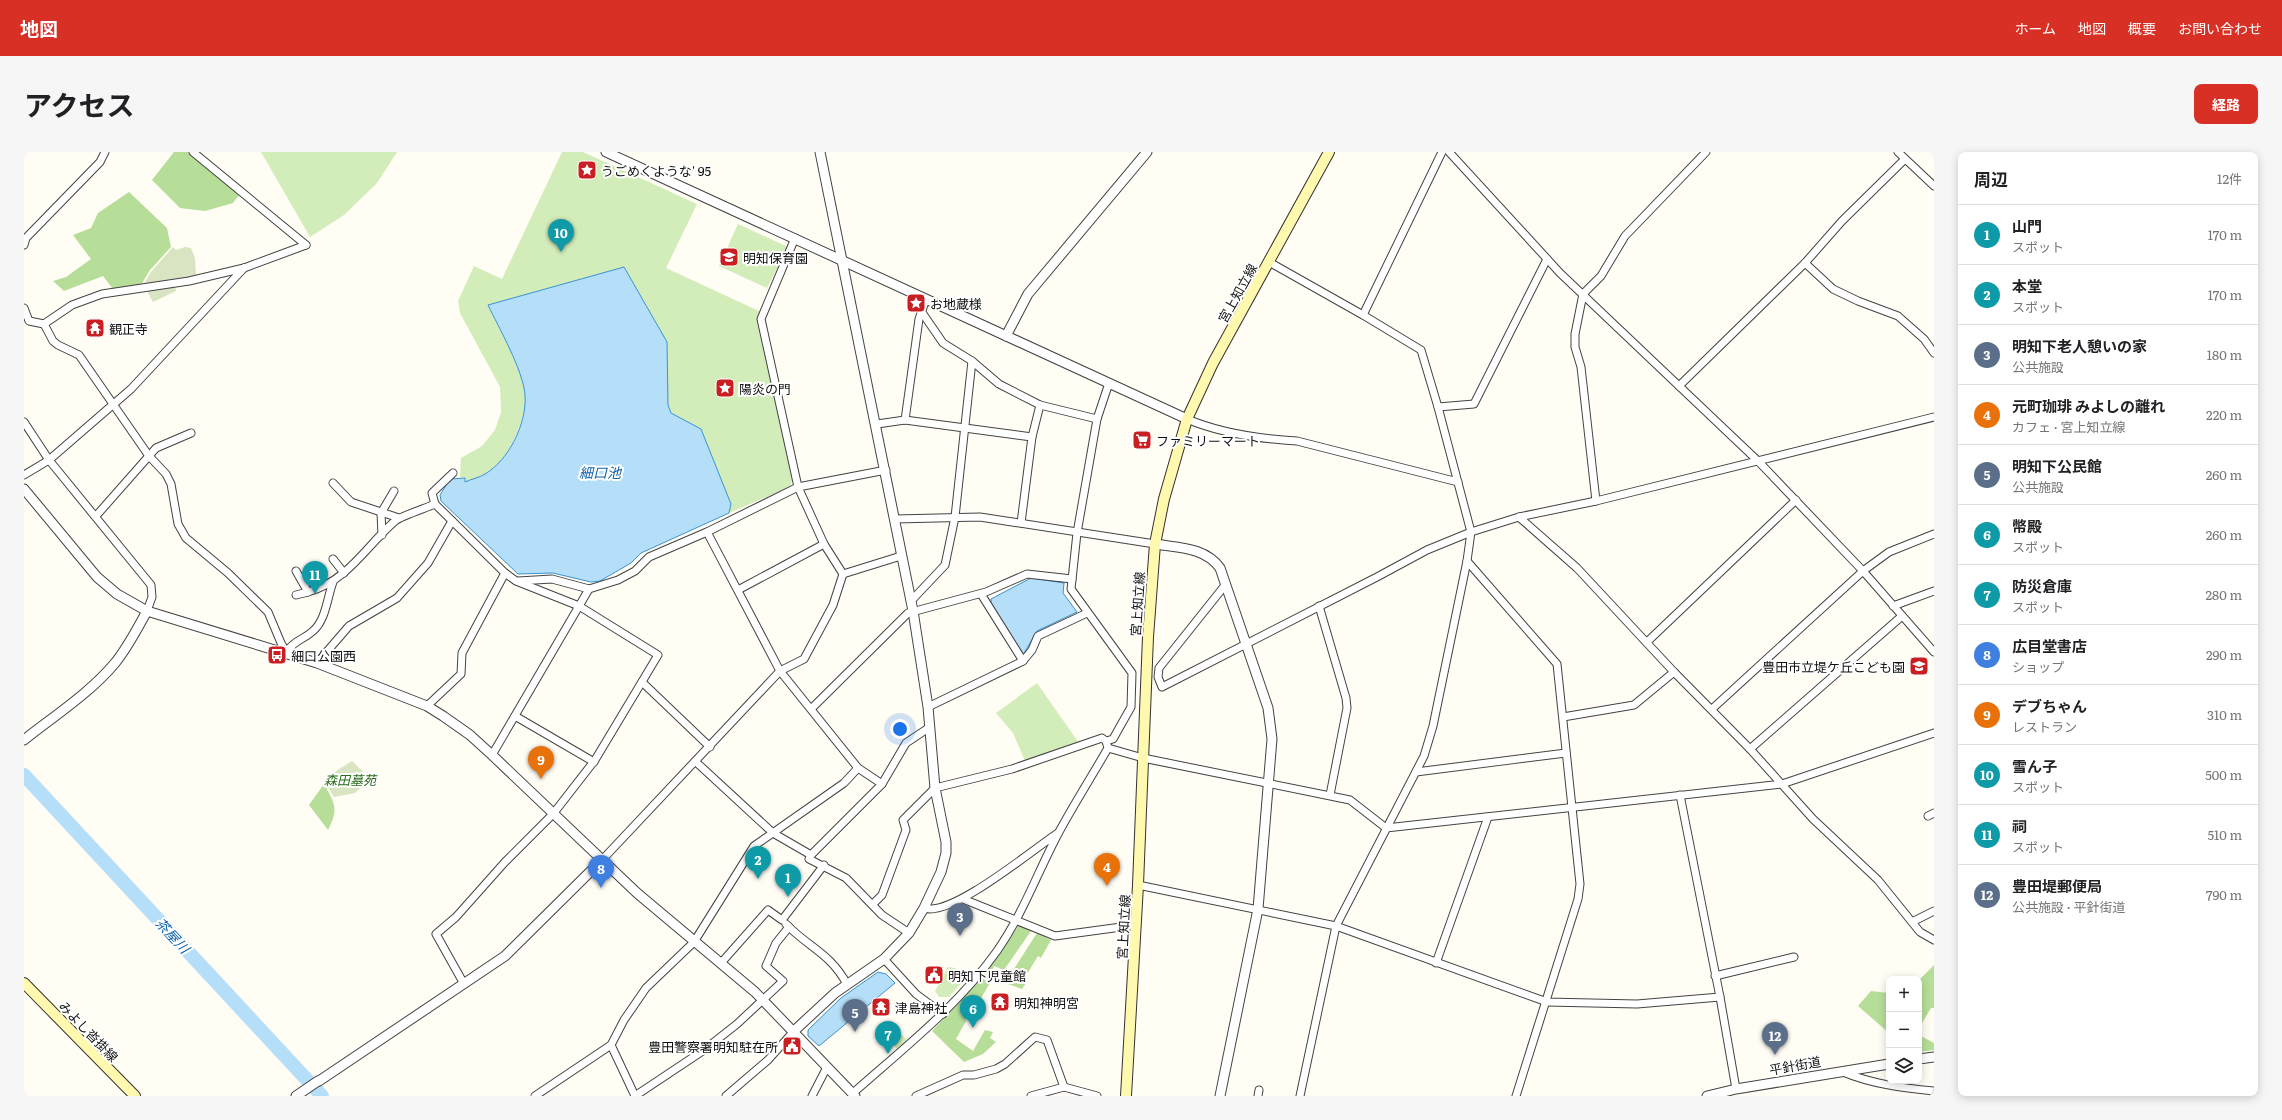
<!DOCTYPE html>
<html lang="ja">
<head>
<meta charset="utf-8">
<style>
	body { margin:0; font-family:Literata,"Noto Sans JP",serif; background:#f6f6f6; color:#202124 }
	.controls { position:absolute; right:12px; bottom:12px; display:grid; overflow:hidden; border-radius:8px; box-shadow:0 2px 10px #0003 }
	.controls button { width:36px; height:36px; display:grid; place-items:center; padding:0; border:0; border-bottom:1px solid #e0e0e0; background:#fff; color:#202124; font:20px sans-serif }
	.you { position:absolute; left:876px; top:577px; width:14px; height:14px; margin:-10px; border:3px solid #fff; border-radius:50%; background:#1a73e8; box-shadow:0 0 0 6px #1a73e833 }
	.badge { display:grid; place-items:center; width:26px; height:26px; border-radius:50%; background:#d93025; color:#fff; font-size:13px; font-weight:700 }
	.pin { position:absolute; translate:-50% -33px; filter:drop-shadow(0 1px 2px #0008) }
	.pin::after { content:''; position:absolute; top:21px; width:14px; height:12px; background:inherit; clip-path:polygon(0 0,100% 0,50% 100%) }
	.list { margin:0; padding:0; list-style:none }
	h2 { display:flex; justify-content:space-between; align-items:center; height:52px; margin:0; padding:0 16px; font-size:17px }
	h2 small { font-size:13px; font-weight:400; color:#757577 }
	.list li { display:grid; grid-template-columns:26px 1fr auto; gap:12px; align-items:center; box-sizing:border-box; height:60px; padding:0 16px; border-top:1px solid #e0e0e0 }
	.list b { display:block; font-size:15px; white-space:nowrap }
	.list p { margin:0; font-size:13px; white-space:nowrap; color:#757577 }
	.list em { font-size:13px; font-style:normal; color:#757577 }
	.icon { flex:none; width:22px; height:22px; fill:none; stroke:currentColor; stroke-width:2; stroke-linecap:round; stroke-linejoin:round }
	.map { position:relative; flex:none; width:1910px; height:944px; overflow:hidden; border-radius:8px }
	header { display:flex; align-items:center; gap:24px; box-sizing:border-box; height:56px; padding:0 20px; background:#d93025; color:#fff }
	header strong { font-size:19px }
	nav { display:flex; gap:22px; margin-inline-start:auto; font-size:14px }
	.intro { display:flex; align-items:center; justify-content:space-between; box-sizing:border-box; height:96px; padding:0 24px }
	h1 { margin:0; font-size:28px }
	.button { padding:10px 18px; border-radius:8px; background:#d93025; color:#fff; font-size:14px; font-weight:700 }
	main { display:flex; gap:24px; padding:0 24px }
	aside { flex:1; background:#fff; border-radius:8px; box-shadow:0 2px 10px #0003 }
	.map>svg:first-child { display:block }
	.green { fill:#d3edba }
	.forest { fill:#b6de98 }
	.cemetery { fill:#d8e4c2 }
	.water { fill:#b5def9; stroke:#3892d5 }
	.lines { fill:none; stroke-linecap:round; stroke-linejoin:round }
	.river { stroke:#b5def9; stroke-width:14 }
	.minor-casing { stroke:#434343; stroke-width:9 }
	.tertiary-casing { stroke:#434343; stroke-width:11 }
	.secondary-casing { stroke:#323232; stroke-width:12 }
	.minor { stroke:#fff; stroke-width:7 }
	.tertiary { stroke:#fff; stroke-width:9 }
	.secondary { stroke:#fff8af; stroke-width:10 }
	.labels { text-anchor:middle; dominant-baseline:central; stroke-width:4; stroke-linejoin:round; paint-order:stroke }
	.poi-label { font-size:13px; fill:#101010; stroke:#fff; text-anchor:start }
	.street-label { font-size:13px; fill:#101010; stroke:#fff }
	.park-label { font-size:13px; font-style:italic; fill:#2a6d1c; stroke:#fff }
	.water-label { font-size:14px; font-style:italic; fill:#1163ab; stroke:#fff }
</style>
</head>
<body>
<header>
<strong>地図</strong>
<nav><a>ホーム</a><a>地図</a><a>概要</a><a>お問い合わせ</a></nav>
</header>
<div class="intro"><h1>アクセス</h1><a class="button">経路</a></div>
<main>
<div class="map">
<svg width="1910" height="944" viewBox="0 0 1910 944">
	<rect width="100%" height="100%" fill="#fffdf4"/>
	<!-- green -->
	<g class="green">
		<path d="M237,0h136l-20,31 -33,32 -34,22z"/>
		<path d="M538,0h21l114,52 -31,64 95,44 -2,6 33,162 -2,7 -61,26 2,-9 -54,-86 -6,-5 -3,-8 -180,-100c11,23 35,66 37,90 1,27 -17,66 -40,79 -6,4 -14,5 -20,8v-4l-5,-1 1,-19 21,-12 13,-16 6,-18 -1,-25 -40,-74 -2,-12 16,-35 28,13z"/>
		<path d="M714,72l50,23 -21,41 -48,-22z"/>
		<path d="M1013,531l42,60 -54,18 -12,-28 -17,-20z"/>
		<path d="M924,815l7,1 12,9 -18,20h-10l-4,-6z"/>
		<path d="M875,880l8,8 -10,9 -7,-9z"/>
	</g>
	<!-- forest -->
	<g class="forest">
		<path d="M150,0h14l52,42 -7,9 -28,8 -25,-3 -28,-28z"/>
		<path d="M105,40l38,36 4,19 -21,23 -9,15 -28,4 -10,-13 -39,15 -11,-10 13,-4 25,-18 -18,-24 18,-7 7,-15z"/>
		<path d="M300,632c11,20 15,25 4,46l-19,-25z"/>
		<path d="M996,772l11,7 -27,39 -10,-4 -5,11 -4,-3z"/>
		<path d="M1013,781l14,7 -10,18 -3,-2 -14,23 2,4 -4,6 -17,-6z"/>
		<path d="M1910,813v43h-3l-9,15 -3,-2v-41z"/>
		<path d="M958,826l8,5 -9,15 -6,-3 -12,18 3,8 -10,18 17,12 12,-21 8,2 -3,6 6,4 -13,12 -19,8 -32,-31z"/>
		<path d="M1847,839l18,2v40l-31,-27z"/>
		<path d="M1895,883l15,8v7l-15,2z"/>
	</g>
	<!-- cemetery -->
	<g class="cemetery">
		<path d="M149,95l3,3 9,-3 6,1 4,10 1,18 -52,8 7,-12z"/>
		<path d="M151,134l1,5 -23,11 -6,-11z"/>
		<path d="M328,609l18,18 -15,14 -21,4 -8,-13 7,-11z"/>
	</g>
	<!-- water -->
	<g class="water">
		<path d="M600,115l43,75 1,63 3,8 30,16 30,75 -2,9 -88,40 -10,10 -31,18 -9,1 -38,-9 -35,1 -77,-73 -1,-6 10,-16 15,-1v4c6,-3 14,-4 20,-8 24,-14 42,-51 40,-79 -2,-25 -26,-67 -37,-90z"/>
		<path d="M1007,426l33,5 -1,10 14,19 -40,19 -14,24 -32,-52v-4z"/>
		<path d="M854,820l8,2 9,9 -76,63 -11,-10v-6l33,-32z"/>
	</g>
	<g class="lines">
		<!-- river -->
		<path class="river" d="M0,623l298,321"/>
		<!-- minor casing -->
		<g class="minor-casing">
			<g id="minor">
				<path d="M169,0l113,93"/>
				<path d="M1425,0l111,121 198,188 105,110 71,81"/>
				<path d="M1874,0l36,34"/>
				<path d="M771,86l-34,81 37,168 26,57 19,30"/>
				<path d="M0,93l2,-7 74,-76 5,-10"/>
				<path d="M1245,110l94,53 58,35 17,57 33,125 -4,29 -34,165 -9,30 -88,170 -36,170"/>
				<path d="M1781,111l28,26 25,12 40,15 26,23 10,14"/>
				<path d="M0,156l5,13 15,3 28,-19 30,-11 87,-13 55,-13 62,-23"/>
				<path d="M897,159l22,32 29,18 27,23 41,21 57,14"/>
				<path d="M1339,163l79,-163"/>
				<path d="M20,172l9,17 5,4 21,10 70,101 17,18 5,10 7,40 8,14 42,35 40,39 13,31 5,9c11,-14 16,-11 27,-21 13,-11 14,-33 20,-49"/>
				<path d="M1655,234l126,-123 37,-42 63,-62"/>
				<path d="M1414,255l36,-3 73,-145"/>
				<path d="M1163,267c33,14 74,20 110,22l161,41"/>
				<path d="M881,268l14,-101 7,-20"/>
				<path d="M0,270l25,38 102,125 1,12 -5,14"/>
				<path d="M853,272l28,-4 127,17 -11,86"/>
				<path d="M1008,285l8,-32"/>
				<path d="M429,321l-21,20 3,11 70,69 11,8 63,25 79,49 -63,105 -42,54 -48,48 -49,55 -20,17 28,50"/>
				<path d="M0,323l25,-15 82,-71 113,-121"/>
				<path d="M309,331l18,19 48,16"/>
				<path d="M1572,349l-15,-134 -6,-20v-13l8,-40 18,-18 24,-40 81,-84"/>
				<path d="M72,364l60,-68 35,-15"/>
				<path d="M1495,365l58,51 97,104 76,77 63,70 65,61 42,52 14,8"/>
				<path d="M871,367l85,-2 175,27"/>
				<path d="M683,380l73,139 78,97 24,16"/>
				<path d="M358,383l-1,-22 13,-22"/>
				<path d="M309,407l11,14"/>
				<path d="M1443,409l90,103 23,220 -2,15 -62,197"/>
				<path d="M272,419l12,21c40,-11 58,-46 87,-71 6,-5 31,-13 40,-17"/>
				<path d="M819,422l58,-18"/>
				<path d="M494,429l34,-2 37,10"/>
				<path d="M1202,432l-67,84 -1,9 4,10 215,-110 50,-27 44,-18 48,-15 77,-16 338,-84"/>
				<path d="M714,438l86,-46"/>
				<path d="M957,442l42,67"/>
				<path d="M272,443l12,-3"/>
				<path d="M887,449l34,-36 10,-48 17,-156"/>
				<path d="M1295,454l27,92 1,10 -17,87"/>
				<path d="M1869,454l41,-15"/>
				<path d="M1623,490l149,-142"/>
				<path d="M293,511l32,-37 48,-28 31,-35 24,-42"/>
				<path d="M618,530l68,65"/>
				<path d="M403,554l34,-32 1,-21 43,-80"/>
				<path d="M904,555l95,-46 9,-11 6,-14 49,-23"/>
				<path d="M788,556l96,-95 78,-21 41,-18 45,5"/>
				<path d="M1688,557l151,-138 26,-19 45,-18"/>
				<path d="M491,564l79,46"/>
				<path d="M1539,565l71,-12 40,-33"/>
				<path d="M1082,589l7,-2 18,-32 1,-34 -61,-84 6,-56 20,-114 12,-36"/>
				<path d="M1084,596l35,10 207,42 36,28 396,-44 152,-51"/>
				<path d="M1726,597l152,-133"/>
				<path d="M468,603l97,-166 29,-9 17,-9 14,-14 58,-25 91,-45 88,-17"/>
				<path d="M672,610l77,71 38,22"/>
				<path d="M1392,620l150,-19"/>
				<path d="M1656,643l40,202 16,92"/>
				<path d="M1904,664l6,-3"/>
				<path d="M578,708l178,-189 24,-12 29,-54 10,-31"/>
				<path d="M1114,733l198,41 211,76 90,2 83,-7"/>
				<path d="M939,747l92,37 81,-11"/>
				<path d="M900,756c27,10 108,-58 134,-75"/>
				<path d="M1890,769l20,-10"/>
				<path d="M762,772c23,24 43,28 61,60"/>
				<path d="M885,781l-27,-18 -36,-37 -37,-19 2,-4 71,-71 24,-41 24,-16"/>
				<path d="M860,807l32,35 27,20"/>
				<path d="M697,811l47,-53 14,10 42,-55"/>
				<path d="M1412,811l52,-146"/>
				<path d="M1691,824l79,-19"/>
				<path d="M587,893l24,51"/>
				<path d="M1819,920c29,12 60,16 91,19"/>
				<path d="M829,941c51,-45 105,-87 144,-142 26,-37 41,-80 62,-119 15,-28 33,-56 49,-84l-2,-7 -4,-3 -90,31 -77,19 -32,32 3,10 -24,65 -9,9"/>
				<path d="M511,944l76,-51 13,-25 22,-32 48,-46 60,-96 90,-63 14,-15"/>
				<path d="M611,944l69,-46 33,-26 46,-43 -17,-15 10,-23 13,-16"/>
				<path d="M702,944l42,-36 26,-29"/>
				<path d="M788,944l15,-29"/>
				<path d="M892,944l47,-21h11l22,-6 9,-5 30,-27 12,3 17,47"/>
				<path d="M1007,944l33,-9 33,9"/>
				<path d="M1234,944l1,-6"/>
			</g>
		</g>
		<!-- tertiary casing -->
		<g class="tertiary-casing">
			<g id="tertiary">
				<path d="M582,0l581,267"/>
				<path d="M982,184l22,-42 119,-142"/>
				<path d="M0,337l73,88 20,17 30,17 170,52 110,43 16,10 27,19 22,20 145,138 118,99 100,104"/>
				<path d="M1131,392c24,4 50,3 65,24l48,140 4,31 -14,170 -38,187"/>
				<path d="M0,588c30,-24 66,-47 91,-77 13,-16 22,-34 32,-52"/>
				<path d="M770,879l41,-38 49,-34 25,-26 15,-25 17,-36 5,-19v-11l-11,-54 -7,-81 -15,-96 -93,-459"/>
				<path d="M1895,907l15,-2"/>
				<path d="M295,929l186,-125 97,-96"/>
				<path d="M272,944l22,-15"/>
				<path d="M1683,944l29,-7 153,-25"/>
			</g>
		</g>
		<!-- secondary casing -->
		<g class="secondary-casing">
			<g id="secondary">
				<path d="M0,831l111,113"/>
				<path d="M1102,944l12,-211 10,-248 7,-93 9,-45 23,-80 26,-56 116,-211"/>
			</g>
		</g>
		<!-- minor -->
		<use href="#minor" class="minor"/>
		<!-- tertiary -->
		<use href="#tertiary" class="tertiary"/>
		<!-- secondary -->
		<use href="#secondary" class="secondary"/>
	</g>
	<!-- icons -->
	<defs>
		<g id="sight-square" transform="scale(1)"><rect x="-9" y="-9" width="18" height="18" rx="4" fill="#c91f23" stroke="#fff"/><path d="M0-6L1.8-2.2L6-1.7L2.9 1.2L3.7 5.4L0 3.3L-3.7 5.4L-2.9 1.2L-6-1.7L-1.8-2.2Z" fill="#fff"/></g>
		<g id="school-square" transform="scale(1)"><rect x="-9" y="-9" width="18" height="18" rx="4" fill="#c91f23" stroke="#fff"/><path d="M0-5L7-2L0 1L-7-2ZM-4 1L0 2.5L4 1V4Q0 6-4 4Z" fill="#fff"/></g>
		<g id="temple-square" transform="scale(1)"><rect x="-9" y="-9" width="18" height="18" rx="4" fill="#c91f23" stroke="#fff"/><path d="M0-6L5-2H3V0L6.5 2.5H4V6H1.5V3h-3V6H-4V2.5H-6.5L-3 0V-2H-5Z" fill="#fff"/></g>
		<g id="supermarket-square" transform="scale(1)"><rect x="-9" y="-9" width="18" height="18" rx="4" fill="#c91f23" stroke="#fff"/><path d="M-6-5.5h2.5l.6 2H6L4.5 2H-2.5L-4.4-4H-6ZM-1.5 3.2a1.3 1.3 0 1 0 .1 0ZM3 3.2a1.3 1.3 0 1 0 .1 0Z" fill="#fff"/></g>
		<g id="bus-square" transform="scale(1)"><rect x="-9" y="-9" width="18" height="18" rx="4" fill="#c91f23" stroke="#fff"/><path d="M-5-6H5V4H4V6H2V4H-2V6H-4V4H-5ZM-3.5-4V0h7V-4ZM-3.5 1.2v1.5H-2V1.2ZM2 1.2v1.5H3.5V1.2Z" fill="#fff"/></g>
		<g id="civic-square" transform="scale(1)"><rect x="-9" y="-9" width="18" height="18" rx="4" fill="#c91f23" stroke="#fff"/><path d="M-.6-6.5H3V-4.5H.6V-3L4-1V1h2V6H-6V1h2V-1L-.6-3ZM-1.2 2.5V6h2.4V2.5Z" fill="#fff"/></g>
	</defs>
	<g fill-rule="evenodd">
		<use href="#sight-square" x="563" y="18"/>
		<use href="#school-square" x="705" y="105"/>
		<use href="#sight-square" x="892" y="151"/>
		<use href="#temple-square" x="71" y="176"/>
		<use href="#sight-square" x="701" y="236"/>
		<use href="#supermarket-square" x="1118" y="288"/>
		<use href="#bus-square" x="253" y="503"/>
		<use href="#school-square" x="1895" y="514"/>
		<use href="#civic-square" x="910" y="823"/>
		<use href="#temple-square" x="976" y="850"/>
		<use href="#temple-square" x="857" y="855"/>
		<use href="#civic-square" x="768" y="894"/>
	</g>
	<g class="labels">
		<!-- poi labels -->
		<g class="poi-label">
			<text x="577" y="18">うごめくような' 95</text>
			<text x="719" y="105">明知保育園</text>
			<text x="906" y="151">お地蔵様</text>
			<text x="85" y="176">観正寺</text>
			<text x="715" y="236">陽炎の門</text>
			<text x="1132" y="288">ファミリーマート</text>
			<text x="267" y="503">細口公園西</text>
			<text x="1881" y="514" text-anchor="end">豊田市立堤ケ丘こども園</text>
			<text x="924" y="823">明知下児童館</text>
			<text x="990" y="850">明知神明宮</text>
			<text x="871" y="855">津島神社</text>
			<text x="754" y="894" text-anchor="end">豊田警察署明知駐在所</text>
		</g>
		<!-- street labels -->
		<g class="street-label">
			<text transform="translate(1213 141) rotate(-61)">宮上知立線</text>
			<text transform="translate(1113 452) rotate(-86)">宮上知立線</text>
			<text transform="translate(1099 775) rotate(-87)">宮上知立線</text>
			<text transform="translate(65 879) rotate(46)">みよし沓掛線</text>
			<text transform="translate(1771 913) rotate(-10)">平針街道</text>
		</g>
		<!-- park labels -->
		<g class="park-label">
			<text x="326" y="627">森田墓苑</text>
		</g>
		<!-- water labels -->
		<g class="water-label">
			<text x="576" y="320">細口池</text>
			<text transform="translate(149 783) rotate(47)">茶屋川</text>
		</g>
	</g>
</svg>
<div class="controls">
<button>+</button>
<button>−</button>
<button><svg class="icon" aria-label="layers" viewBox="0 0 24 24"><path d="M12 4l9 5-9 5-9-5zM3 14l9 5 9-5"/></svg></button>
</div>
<div class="you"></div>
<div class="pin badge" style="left:764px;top:745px;background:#0f9aa8">1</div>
<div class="pin badge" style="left:734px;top:727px;background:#0f9aa8">2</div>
<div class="pin badge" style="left:936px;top:784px;background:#5c6f8a">3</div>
<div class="pin badge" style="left:1083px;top:734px;background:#e8710a">4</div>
<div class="pin badge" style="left:831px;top:880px;background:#5c6f8a">5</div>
<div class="pin badge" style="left:949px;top:876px;background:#0f9aa8">6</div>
<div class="pin badge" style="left:864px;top:902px;background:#0f9aa8">7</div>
<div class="pin badge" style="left:577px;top:736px;background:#3f7fe0">8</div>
<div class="pin badge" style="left:517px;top:627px;background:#e8710a">9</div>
<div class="pin badge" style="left:537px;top:100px;background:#0f9aa8">10</div>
<div class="pin badge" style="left:291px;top:442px;background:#0f9aa8">11</div>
<div class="pin badge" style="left:1751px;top:903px;background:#5c6f8a">12</div>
</div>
<aside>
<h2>周辺<small>12件</small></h2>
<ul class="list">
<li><span class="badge" style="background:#0f9aa8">1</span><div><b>山門</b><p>スポット</p></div><em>170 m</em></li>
<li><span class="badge" style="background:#0f9aa8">2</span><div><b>本堂</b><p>スポット</p></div><em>170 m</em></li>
<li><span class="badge" style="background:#5c6f8a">3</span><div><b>明知下老人憩いの家</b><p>公共施設</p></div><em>180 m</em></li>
<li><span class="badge" style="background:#e8710a">4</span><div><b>元町珈琲 みよしの離れ</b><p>カフェ · 宮上知立線</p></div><em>220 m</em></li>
<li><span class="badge" style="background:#5c6f8a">5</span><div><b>明知下公民館</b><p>公共施設</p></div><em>260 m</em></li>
<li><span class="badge" style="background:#0f9aa8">6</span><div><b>幣殿</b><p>スポット</p></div><em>260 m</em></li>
<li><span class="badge" style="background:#0f9aa8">7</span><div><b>防災倉庫</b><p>スポット</p></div><em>280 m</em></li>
<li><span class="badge" style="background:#3f7fe0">8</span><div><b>広目堂書店</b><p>ショップ</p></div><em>290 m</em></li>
<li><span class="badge" style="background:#e8710a">9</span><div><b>デブちゃん</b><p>レストラン</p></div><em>310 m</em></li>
<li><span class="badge" style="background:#0f9aa8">10</span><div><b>雪ん子</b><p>スポット</p></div><em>500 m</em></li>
<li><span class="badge" style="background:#0f9aa8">11</span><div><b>祠</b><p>スポット</p></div><em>510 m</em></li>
<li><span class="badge" style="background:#5c6f8a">12</span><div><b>豊田堤郵便局</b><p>公共施設 · 平針街道</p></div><em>790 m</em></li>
</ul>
</aside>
</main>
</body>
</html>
